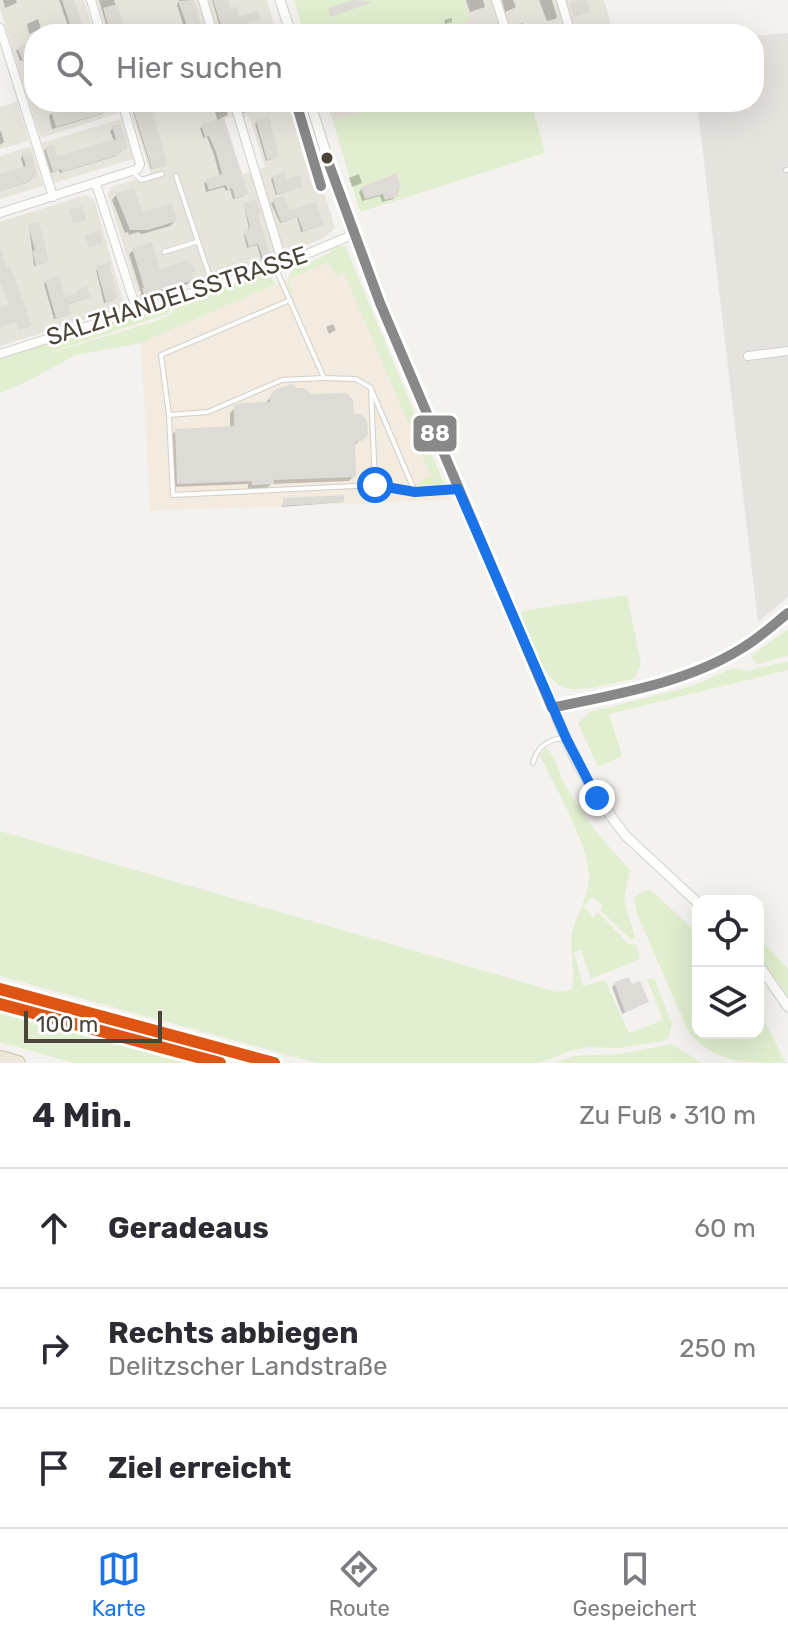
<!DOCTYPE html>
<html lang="de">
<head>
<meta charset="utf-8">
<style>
	body { margin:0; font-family:Rubik,sans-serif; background:#f2f2f3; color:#2b2b33 }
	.controls { position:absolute; right:24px; bottom:24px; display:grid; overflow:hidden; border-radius:16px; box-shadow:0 8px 32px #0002 }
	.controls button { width:72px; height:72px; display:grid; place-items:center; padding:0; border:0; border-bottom:2px solid #e1e1e2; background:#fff; color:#2b2b33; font:40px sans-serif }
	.scale { position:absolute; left:24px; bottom:20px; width:138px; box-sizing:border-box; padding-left:8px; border:4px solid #4b4439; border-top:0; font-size:22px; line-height:28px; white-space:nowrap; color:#4b4439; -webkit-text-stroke:6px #fff; paint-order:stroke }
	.stop { position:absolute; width:24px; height:24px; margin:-18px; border:6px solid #1a73e8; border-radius:50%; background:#fff }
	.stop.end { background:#1a73e8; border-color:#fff; box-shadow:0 2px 8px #0008 }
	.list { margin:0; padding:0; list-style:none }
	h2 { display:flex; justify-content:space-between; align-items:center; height:104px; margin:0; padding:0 32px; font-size:34px }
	h2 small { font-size:26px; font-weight:400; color:#7c7c81 }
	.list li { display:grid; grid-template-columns:52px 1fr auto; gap:24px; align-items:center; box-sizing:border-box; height:120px; padding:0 32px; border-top:2px solid #e1e1e2 }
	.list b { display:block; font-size:30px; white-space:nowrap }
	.list p { margin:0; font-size:26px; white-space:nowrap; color:#7c7c81 }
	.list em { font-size:26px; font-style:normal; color:#7c7c81 }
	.icon { flex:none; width:44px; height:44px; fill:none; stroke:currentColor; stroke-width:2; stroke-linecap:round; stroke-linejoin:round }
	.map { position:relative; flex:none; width:788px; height:1063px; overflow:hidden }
	.search { position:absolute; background:#fff; box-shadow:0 8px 32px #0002; left:24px; right:24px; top:24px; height:88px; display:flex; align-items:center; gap:20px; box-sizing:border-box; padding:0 28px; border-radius:32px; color:#7c7c81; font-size:30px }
	.sheet { height:464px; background:#fff }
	nav { display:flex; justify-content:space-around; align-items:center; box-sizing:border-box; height:112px; border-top:2px solid #e1e1e2; background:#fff; font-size:22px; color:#7c7c81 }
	nav a { display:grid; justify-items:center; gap:4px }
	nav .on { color:#1a73e8 }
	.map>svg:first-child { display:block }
	.residential { fill:#e7e4dc }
	.commercial { fill:#f3ebdf }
	.industrial { fill:#e6e2de }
	.green { fill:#e1eecf }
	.shadow { fill:#0003 }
	.building { fill:#dedbd6 }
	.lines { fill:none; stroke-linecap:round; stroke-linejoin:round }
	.service-casing { stroke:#d2d0cb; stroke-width:6 }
	.minor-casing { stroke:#d2d0cb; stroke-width:10 }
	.tertiary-casing { stroke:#d2d0cb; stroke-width:11 }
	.motorway-casing { stroke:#ccbfa9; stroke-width:16 }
	.service { stroke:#fdfdfc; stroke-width:4 }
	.minor { stroke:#fdfdfc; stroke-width:8 }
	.tertiary { stroke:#fdfdfc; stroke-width:9 }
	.motorway { stroke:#ede8db; stroke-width:14 }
	.bus-1-casing { stroke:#fff; stroke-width:16 }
	.bus-2-casing { stroke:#fff; stroke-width:16 }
	.bus-1 { stroke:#888; stroke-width:10 }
	.bus-2 { stroke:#888; stroke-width:10 }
	.rail-1-casing { stroke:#fff; stroke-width:18 }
	.rail-2-casing { stroke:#fff; stroke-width:18 }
	.rail-1 { stroke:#dd5413; stroke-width:12 }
	.rail-2 { stroke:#dd5413; stroke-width:12 }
	.route { stroke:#1a73e8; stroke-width:10 }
	.bus-dot { fill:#4b4439; stroke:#fff; stroke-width:3 }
	.labels { text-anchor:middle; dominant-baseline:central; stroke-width:6; stroke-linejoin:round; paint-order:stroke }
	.street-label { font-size:24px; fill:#4b4439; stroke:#fff }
	.line-badge { stroke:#fff; stroke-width:3 }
	.badge-label { font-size:22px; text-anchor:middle; font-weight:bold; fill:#fff }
</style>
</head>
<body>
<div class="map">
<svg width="788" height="1063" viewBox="0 0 788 1063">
	<rect width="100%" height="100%" fill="#f4f2ee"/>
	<!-- residential -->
	<g class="residential">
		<path d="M0,0h84l11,34h-61v56l-8,3 -26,-85z"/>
		<path d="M97,0h102l10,34h-102z"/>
		<path d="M207,0h60l10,34h-59z"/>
		<path d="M464,0h140l9,32 -187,2 44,-13z"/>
		<path d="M34,97v5h82l3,11 -78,25 -13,-39z"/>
		<path d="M17,102l12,39 -29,8v-42z"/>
		<path d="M128,102h102l4,14 -10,3 18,55 9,-2 26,85 -128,41 -12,-7 -29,-97 3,-7 40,-12z"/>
		<path d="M238,102h59l38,126 -10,9 -40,17 -27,-84 7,-3 -16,-51 -6,1z"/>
		<path d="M326,102h66l-59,19z"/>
		<path d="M121,119l12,40 -79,24 -12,-40z"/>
		<path d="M31,146l12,40 -43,13v-43z"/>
		<path d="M85,195l9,4 30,105 -2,4 -122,38v-124z"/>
	</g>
	<!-- commercial -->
	<path class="commercial" d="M348,253l102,247 -300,11 -9,-168z"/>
	<!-- industrial -->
	<path class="industrial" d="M788,33v564l-30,25 -61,-520h57v-66z"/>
	<!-- green -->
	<g class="green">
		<path d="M294,0h170l6,21 -44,13h-122z"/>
		<path d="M392,102h139l14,51 -185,59 -27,-91z"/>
		<path d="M338,246h7l3,7 96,231 -3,3 -23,1 -1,-5 14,-7 -87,-204 -8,4 -7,-14 -41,17 6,15 -5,-3c-4,-16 3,-23 17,-30l1,3 24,-12v-3z"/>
		<path d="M265,274l5,2 6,8 -135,59 -66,12 -45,25 -30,13v-34l172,-54 -4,9 -151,49 139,-42 17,-8 2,-9z"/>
		<path d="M627,595l14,69 -7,15c-19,3 -43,11 -63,10 -27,-1 -42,-54 -51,-76l8,-3z"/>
		<path d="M788,629v27l-32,8 -5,-8z"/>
		<path d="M788,661v9l-179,44 13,42 -24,11 -20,-44 12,-11 102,-26 41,-18 14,3z"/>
		<path d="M546,748c11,9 13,27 21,40 17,31 39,56 63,82l-6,29 11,39 -5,1 -30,-29 3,-4 -10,-9 -10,10 10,10 5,-5 30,32h8l4,15 -49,20 -10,-29 -7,2 9,34 22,-6 24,53 34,-13 -16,-41 7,-1 18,46 -3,13 -5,4 -46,7 -29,-1 -17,3 -33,13h-222l-317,-87v-145l540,156 17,5 14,-2c6,-17 -2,-37 1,-55 3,-18 15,-36 17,-53 4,-31 -35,-97 -49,-126z"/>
		<path d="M650,889l48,45v99h60v-24l28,54c-43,0 -69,0 -97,-30l-52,-119 -3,-15 6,-6z"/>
		<path d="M758,937l30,32v28l-30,-42z"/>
		<path d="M0,1012l194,51h-120l-74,-21z"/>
		<path d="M672,1044l30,19h-148l21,-7 45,-2z"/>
	</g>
	<!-- shadow -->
	<g class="shadow">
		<path d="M3,0h13l1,3 -12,5z"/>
		<path d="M59,0h13l9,34h-14l-1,-5 2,-3z"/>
		<path d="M99,0h15l10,34h-15z"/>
		<path d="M179,0h14l9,34h-16l-9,-29z"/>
		<path d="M212,0h14l3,11 9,8h20l-22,7 3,8h-17z"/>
		<path d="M466,0h17l2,7 -15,5z"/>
		<path d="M502,0h11l3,7 -11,5z"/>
		<path d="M539,0h13l5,17 -2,2 -8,2z"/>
		<path d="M452,18v4l-7,2 -1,-4z"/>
		<path d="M38,19l3,10 -12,5 -2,-10z"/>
		<path d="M523,23l1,11h-13l1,-7z"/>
		<path d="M422,27v7h-8l1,-6z"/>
		<path d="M32,44l2,26 -7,2 -4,-12 -3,1 -4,-11z"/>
		<path d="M88,102h14l3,9 -3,3 -50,15 -3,-13 3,-3z"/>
		<path d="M130,102h18l17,64 -14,3z"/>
		<path d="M207,102h16l5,13 -7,3 24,76 -2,2 -10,3 -3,-10 -4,2 -2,-4 -18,5 -2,-9 16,-6 -6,-22 -7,-18 -4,1 -3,-10 18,-6 -6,-20z"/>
		<path d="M243,102h10l2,7 -12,4z"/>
		<path d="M257,122l20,34 -2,2 -9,3 -11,-37z"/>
		<path d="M113,128l12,20 -9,8 -56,17 -1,-3 -8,3 -7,-22 2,-3 10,11 58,-18 -4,-10z"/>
		<path d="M1,131l3,11 -4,3v-13z"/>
		<path d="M23,155l12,21 -9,7 -26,8v-15l24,-7 -3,-11z"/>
		<path d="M359,174l3,9 -10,4 -3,-9z"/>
		<path d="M273,177l28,10 -25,8 -5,-16z"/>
		<path d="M362,188l37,1 -6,10 -11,3 -2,-6 -18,5 -3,-9z"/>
		<path d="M116,195l24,19 35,7 -5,5 -28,8 -4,-2 -9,3 -1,-3 -3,1 -13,-33z"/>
		<path d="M283,198l4,15 28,-9 5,22 -19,6 -4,-15 -17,6 -9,-20z"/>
		<path d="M244,205l12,11 14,44 -8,3 -5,-18 -10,3 -3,-13 5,-6z"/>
		<path d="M29,227l16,36 -11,3z"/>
		<path d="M134,250l25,21h34l-3,3 1,6 -4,4 -35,11 -4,4h-8l1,-6 -12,-39z"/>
		<path d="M98,268l17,30 -2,2 -9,3 -8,-33z"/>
		<path d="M46,282l17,17 15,-4 1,-5 8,8 -21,7 1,10 -13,4 -10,-35z"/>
		<path d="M333,324l3,6 -7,4 -3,-7z"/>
		<path d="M277,391l89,43 -11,11 -1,31 -5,5 -78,3 -4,4 -19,1v-5l-75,3 -2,-52 5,-4 54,-3v-15l5,-5 31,-6z"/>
		<path d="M284,500l58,2 -60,5z"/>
		<path d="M615,984l32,18 -25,12 -10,-27z"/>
	</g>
	<!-- building -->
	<g class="building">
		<path d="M62,0h12l11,34h-16l-3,-9 4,-1z"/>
		<path d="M194,0l9,33 -13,1 -12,-33z"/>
		<path d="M213,0h15l2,9 7,-2 2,9 19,-5 2,8 -22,6 3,9h-17z"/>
		<path d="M353,0l20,2 -43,15 -2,-9z"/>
		<path d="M580,0h7l4,12 -18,5 -4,-14z"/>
		<path d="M117,4l10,30h-16l-8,-26z"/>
		<path d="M34,42v15l-2,1 2,12 -6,2 -11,-25z"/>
		<path d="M81,102h23l3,10 -51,15 -5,-16z"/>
		<path d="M131,102h19l18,63 -16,4z"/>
		<path d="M269,117l10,40 -12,3 -11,-40z"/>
		<path d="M224,118l24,76 -13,4 -3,-10 -4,2 -2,-5 -17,5 -4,-11 17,-5 -6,-22 -7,-16 -4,1 -4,-13z"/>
		<path d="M120,124l8,25 -8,2 1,3 -59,18 -1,-3 -8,3 -8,-25 9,-3 3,12 59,-17 -4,-13z"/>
		<path d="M31,151l6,25 -7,3 1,2 -31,10v-17l26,-8 -4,-12z"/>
		<path d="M284,172l2,7 14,-4 3,12 -26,7 -5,-18z"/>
		<path d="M397,173l4,16 -4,1 2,6 -14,4 -2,-6 -18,5 -4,-12z"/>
		<path d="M134,188l8,24 30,-9 5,18 -29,9h-18l-15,-37z"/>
		<path d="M284,196l5,14 27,-8 8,23 -21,6 -5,-14 -17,5 -9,-23z"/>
		<path d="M256,199l5,15 -3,1 11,37 2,-1 3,8 -10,3 -6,-18 -9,3 -5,-15 5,-2 1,-4 -7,-23z"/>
		<path d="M82,206l5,14 -14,4 -4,-14z"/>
		<path d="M39,222l10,40 -13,4 -4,-15 3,-1 -7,-25z"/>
		<path d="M99,230l4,13 -14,5 -4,-13z"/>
		<path d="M152,242l8,27 28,-9v4l4,-1 3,9 -4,1 3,7 -40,12v3l-5,2 -5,-3 -2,-6h2l-12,-40z"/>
		<path d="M0,248l7,19 3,-1 22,60 -14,4 -2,-8 -16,5v-19l9,-3 -9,-23z"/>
		<path d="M109,262l8,36 -11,4 -10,-36z"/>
		<path d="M59,276l6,21 14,-5 -1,-3 9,-3 4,11 -23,7 3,10 -15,4 -11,-38z"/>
		<path d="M293,384l3,4h8l7,6 35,-1 7,7 1,14h7l6,6 1,15 -6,6 -7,1 1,35 -82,3v4l-22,1v-4l-75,3 -2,-55 59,-3v-20l7,-3 29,-1v-6l6,-7z"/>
		<path d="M344,495v7l-61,4v-8z"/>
		<path d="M629,977l3,7 8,-3 9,21 -24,10 -11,-30z"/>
	</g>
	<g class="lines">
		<!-- service casing -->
		<g class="service-casing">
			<g id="service">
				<path d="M786,170l2,-1"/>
				<path d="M133,172l8,8 21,-6"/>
				<path d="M176,176l37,110"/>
				<path d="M164,252l32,-10"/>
				<path d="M275,267l49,111 32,1 15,9 4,97 40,7 40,-2"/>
				<path d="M290,300l-129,55 8,60 39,-3 74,-32 42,-2"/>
				<path d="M372,391l43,101"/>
				<path d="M169,416l4,79 202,-10"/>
				<path d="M533,763c4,-16 14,-23 30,-25"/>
			</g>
		</g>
		<!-- minor casing -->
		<g class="minor-casing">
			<g id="minor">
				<path d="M91,0l10,34"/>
				<path d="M203,0l10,34"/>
				<path d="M496,0l11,34"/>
				<path d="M561,0l7,24 -3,10"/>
				<path d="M0,28l53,169"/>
				<path d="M234,102l49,162"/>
				<path d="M312,109l21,-7"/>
				<path d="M96,184l41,127"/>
				<path d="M0,213l138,-44 2,-5 -18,-62"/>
				<path d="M0,354l283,-90 69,-29"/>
				<path d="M748,356l40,-5"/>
			</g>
		</g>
		<!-- tertiary casing -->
		<g class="tertiary-casing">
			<g id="tertiary">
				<path d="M280,0l11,34"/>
				<path d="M310,102l42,133 141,339 82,185 22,39 29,38 72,67"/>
				<path d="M552,708c63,-14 130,-24 186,-57 18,-11 34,-25 50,-38"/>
				<path d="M758,964l30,43"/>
			</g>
		</g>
		<!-- motorway casing -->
		<g class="motorway-casing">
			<path id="motorway" d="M0,1058l18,5"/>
		</g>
		<!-- service -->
		<use href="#service" class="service"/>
		<!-- minor -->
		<use href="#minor" class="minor"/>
		<!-- tertiary -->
		<use href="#tertiary" class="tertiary"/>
		<!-- motorway -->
		<use href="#motorway" class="motorway"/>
		<!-- bus-1 casing -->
		<g class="bus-1-casing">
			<g id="bus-1">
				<path d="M326,156l54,147 172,405"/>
				<path d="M552,708c63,-14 131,-24 187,-58 18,-10 33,-24 49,-37"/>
			</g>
		</g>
		<!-- bus-2 casing -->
		<g class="bus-2-casing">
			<path id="bus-2" d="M297,106l24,80"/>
		</g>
		<!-- bus-1 -->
		<use href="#bus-1" class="bus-1"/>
		<!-- bus-2 -->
		<use href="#bus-2" class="bus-2"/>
		<!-- rail-1 casing -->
		<g class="rail-1-casing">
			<path id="rail-1" d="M0,989l274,74"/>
		</g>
		<!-- rail-2 casing -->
		<g class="rail-2-casing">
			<path id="rail-2" d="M0,1004l220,59"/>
		</g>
		<!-- rail-1 -->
		<use href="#rail-1" class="rail-1"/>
		<!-- rail-2 -->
		<use href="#rail-2" class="rail-2"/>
	</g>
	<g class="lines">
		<!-- route -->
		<path class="route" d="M375,485l40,7 43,-3 108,249 31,60"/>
	</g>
	<!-- markers -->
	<circle class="bus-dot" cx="327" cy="158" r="7"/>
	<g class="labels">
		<!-- street labels -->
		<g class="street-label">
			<text transform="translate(177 296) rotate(-18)">SALZHANDELSSTRASSE</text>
		</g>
	</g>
	<rect class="line-badge" x="412" y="414" width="46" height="39" rx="8" fill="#888"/>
	<g class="badge-label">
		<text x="435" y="441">88</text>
	</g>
</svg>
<div class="controls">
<button><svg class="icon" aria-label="locate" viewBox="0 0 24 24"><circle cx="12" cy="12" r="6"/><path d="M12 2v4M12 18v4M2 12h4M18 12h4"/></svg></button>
<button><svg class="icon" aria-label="layers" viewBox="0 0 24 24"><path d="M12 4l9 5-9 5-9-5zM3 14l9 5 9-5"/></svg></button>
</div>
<div class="scale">100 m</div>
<div class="stop" style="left:375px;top:485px"></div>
<div class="stop end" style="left:597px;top:798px"></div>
<div class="search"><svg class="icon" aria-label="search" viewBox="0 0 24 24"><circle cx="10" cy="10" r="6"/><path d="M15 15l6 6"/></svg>Hier suchen</div>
</div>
<section class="sheet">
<h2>4 Min.<small>Zu Fuß · 310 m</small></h2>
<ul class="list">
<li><svg class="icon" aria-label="ahead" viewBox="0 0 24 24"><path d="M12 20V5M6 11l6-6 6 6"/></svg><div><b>Geradeaus</b></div><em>60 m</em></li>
<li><svg class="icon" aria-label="right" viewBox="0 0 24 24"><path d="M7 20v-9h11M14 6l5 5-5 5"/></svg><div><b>Rechts abbiegen</b><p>Delitzscher Landstraße</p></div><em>250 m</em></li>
<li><svg class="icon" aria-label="arrive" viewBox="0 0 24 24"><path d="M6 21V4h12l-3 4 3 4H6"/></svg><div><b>Ziel erreicht</b></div></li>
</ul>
</section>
<nav>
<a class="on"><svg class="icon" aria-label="map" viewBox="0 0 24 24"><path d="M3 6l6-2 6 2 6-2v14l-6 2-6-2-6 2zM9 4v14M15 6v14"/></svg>Karte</a>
<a><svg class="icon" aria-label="directions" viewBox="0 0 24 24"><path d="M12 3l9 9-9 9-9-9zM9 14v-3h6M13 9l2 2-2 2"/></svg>Route</a>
<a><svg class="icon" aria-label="saved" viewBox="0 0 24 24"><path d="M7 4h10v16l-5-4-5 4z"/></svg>Gespeichert</a>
</nav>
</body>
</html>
